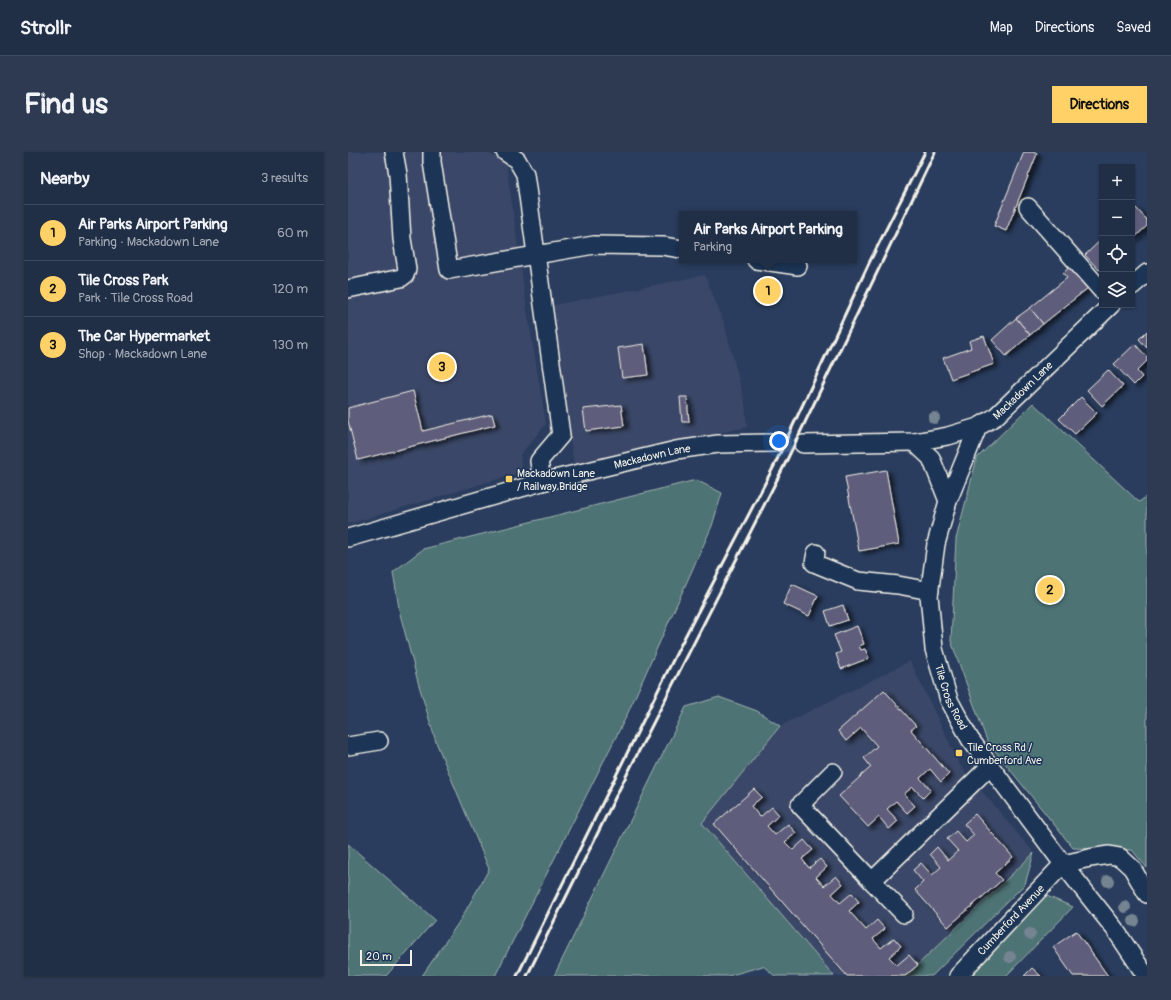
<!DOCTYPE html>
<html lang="en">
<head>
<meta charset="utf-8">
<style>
	body { margin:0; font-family:Pangolin,sans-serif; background:#2d3a51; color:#f1f3f6 }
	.controls { position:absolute; right:12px; top:12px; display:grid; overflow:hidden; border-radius:0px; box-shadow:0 1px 3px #0004 }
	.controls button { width:36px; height:36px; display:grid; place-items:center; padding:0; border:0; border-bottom:1px solid #3d4a5f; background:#202e46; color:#f1f3f6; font:20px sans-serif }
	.scale { position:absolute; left:12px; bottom:10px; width:52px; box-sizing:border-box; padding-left:4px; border:2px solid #f4f1e8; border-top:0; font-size:11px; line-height:14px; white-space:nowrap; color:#f4f1e8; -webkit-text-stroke:3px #1d3557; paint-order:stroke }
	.you { position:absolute; left:431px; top:289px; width:14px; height:14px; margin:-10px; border:3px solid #fff; border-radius:50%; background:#1a73e8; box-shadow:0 0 0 6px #1a73e833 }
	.badge { display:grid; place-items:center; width:26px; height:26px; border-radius:50%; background:#ffd166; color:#111; font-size:13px; font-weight:700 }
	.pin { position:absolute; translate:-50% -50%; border:2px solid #fff; box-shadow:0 1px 4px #0006 }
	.popup { position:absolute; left:331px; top:59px; width:178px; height:52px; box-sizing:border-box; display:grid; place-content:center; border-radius:0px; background:#202e46; filter:drop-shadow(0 1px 3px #0005); font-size:13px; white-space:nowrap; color:#a2a8b3 }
	.popup b { font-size:15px; color:#f1f3f6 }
	.popup::after { content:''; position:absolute; left:50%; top:100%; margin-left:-8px; border:8px solid transparent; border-top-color:#202e46 }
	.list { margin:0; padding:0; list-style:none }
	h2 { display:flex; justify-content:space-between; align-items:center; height:52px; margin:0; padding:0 16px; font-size:17px }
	h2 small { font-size:13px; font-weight:400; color:#a2a8b3 }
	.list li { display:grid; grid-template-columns:26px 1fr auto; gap:12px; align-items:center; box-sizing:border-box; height:56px; padding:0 16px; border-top:1px solid #3d4a5f }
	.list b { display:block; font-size:15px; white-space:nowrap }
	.list p { margin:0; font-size:13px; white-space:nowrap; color:#a2a8b3 }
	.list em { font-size:13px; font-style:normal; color:#a2a8b3 }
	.icon { flex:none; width:22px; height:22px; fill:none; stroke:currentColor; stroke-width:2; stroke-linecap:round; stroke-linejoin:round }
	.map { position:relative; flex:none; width:799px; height:824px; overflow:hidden; border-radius:0px }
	header { display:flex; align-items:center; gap:24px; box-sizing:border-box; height:56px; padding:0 20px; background:#202e46; border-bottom:1px solid #3d4a5f }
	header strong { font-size:19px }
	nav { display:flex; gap:22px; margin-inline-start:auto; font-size:14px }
	.intro { display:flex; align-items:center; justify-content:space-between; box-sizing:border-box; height:96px; padding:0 24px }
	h1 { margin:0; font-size:28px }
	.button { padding:10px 18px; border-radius:0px; background:#ffd166; color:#111; font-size:14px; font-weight:700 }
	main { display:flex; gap:24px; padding:0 24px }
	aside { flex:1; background:#202e46; border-radius:0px; box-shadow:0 1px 3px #0004 }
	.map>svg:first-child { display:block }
	.built { fill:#3a4767 }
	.green { fill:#4e7375; stroke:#a1b2ae }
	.building { fill:#5f5d7c; stroke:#f4f1e8; filter:url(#shadow) }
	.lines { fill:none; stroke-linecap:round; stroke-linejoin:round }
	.minor-tunnel { stroke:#485873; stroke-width:17; stroke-dasharray:17 8; stroke-linecap:butt }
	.minor-casing { stroke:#f4f1e8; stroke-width:20 }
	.minor { stroke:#1d3557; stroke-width:17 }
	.rail { stroke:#f4f1e8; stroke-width:3 }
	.tree { fill:#758491 }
	.poi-dot { fill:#ffd166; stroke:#1d3557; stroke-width:1.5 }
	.labels { text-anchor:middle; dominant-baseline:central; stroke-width:3; stroke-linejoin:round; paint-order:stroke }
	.street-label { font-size:11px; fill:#f4f1e8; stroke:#1d3557 }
	.poi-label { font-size:11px; fill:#f4f1e8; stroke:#1d3557; text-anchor:start }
</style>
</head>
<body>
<header>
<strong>Strollr</strong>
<nav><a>Map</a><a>Directions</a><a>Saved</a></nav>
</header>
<div class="intro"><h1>Find us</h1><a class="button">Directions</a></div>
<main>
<aside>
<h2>Nearby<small>3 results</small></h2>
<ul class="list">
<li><span class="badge">1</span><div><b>Air Parks Airport Parking</b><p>Parking · Mackadown Lane</p></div><em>60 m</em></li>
<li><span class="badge">2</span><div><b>Tile Cross Park</b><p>Park · Tile Cross Road</p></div><em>120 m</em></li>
<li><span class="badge">3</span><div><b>The Car Hypermarket</b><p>Shop · Mackadown Lane</p></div><em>130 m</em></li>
</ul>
</aside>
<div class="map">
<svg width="799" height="824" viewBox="0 0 799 824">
	<defs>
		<filter id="shadow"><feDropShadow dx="4.5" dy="2.5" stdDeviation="2" flood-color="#0009"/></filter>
	</defs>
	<rect width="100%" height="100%" fill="#2a3d5e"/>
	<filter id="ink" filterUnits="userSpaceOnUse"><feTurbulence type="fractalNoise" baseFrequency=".025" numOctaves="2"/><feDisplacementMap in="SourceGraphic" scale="8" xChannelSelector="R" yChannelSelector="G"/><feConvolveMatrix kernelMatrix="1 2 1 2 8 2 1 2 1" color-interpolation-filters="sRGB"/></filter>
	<g filter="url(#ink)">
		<!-- built -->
		<g class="built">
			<path d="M0,0h138l20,11 21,147 19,114 -26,31 2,17 -174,52z"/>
			<path d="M357,123l19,48 21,80 2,24 -173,37 -25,-158z"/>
			<path d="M562,509l50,104 74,88 -128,123h-72l-132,-153 78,-97z"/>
		</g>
		<!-- green -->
		<g class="green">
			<path d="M685,251l106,99 8,-6v372l-15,-18 -59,-2 -86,-107 -36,-100 5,-102 21,-81z"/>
			<path d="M348,328l26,13 -10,33 -86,191 -131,259h-73l39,-57 28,-50 -53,-127 -18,-60 -18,-68 -7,-42 30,-23z"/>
			<path d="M371,545l38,14 23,15 -78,97 132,153h-59l-12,-10 -35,10h-174l132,-269z"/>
			<path d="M0,692l87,76 -49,56h-38z"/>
			<path d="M686,701l-9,31 -93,92h-26z"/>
			<path d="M694,742l31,13 -67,69h-37z"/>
		</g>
		<!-- building -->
		<g class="building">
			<path d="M676,0h9l4,2 -31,77 -12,-5z"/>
			<path d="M788,56l11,12v6l-15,14v-29z"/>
			<path d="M754,87v29l-3,2 -14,-15z"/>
			<path d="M722,115l18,21 -45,36 -13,-16 37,-30 -4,-5z"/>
			<path d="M682,156l13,16 -13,11 -14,-17z"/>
			<path d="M668,166l14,17 -24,21 -14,-16z"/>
			<path d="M799,179v17l-8,-9z"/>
			<path d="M636,184l10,28 -43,15 -8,-21 28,-10 -2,-7z"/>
			<path d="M296,192l4,31 -26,3 -4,-30z"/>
			<path d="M787,192l12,13v4l-10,10 5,6 -8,8 -20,-21z"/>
			<path d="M760,218l15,16 -21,20 -15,-16z"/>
			<path d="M65,239l10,40 69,-17 3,11 -137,35 -10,-39v-13z"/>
			<path d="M332,245h7l2,25h-7z"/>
			<path d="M733,245l16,16 -22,21 -16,-15z"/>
			<path d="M273,253l3,21 -38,5 -3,-22z"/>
			<path d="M538,318l13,74 -40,7 -14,-74z"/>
			<path d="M444,432l26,12 -9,20 -26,-12z"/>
			<path d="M495,453l5,15 -18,6 -5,-15z"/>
			<path d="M509,474l7,18 -5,2 2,4 4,-1 4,9 -28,11 -5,-15 5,-2 -7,-17z"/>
			<path d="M536,538l32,36 -5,4 38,44 -8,8 -11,-13 -10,9 11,12 -8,8 -10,-11 -9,7 11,12 -8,7 -11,-12 -9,8 11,12 -9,8 -10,-12 -11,10 -29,-31 32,-29 -7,-9 13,-12 -16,-18 -15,13 -8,-10z"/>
			<path d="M406,637l8,8 -11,9 9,11 12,-10 7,8 -12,11 8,9 13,-11 8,9 -11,9 8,8 11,-10 9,10 -11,9 7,9 11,-9 7,8 -11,10 8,9 12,-10 7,8 -11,10 8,9 12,-10 7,9 -10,9 17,19 11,-10 8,9 -12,10 8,9 13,-10 7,8 -12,11 8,8 12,-10 9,10 -13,11h-58l-133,-152z"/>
			<path d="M627,662l38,43 -18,16 7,7 -54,47 -33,-37 8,-8 -10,-12 8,-7 11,12 9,-8 -11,-13 7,-7 11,13 10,-9 -11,-12 9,-8 10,11 8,-7 -10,-11z"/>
			<path d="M728,779l32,45h-35l-20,-29z"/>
			<path d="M684,816l9,8h-17z"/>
		</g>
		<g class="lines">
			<!-- minor-tunnel -->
			<path class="minor-tunnel" d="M426,291l29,1"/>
			<!-- minor casing -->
			<g class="minor-casing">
				<g id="minor">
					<path d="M84,0v10l17,108 145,-25 69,1 19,3"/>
					<path d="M157,0l12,8 8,14 36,261 -22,26 3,21"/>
					<path d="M680,55l74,84"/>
					<path d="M408,108l42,6"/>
					<path d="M784,134l15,-13"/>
					<path d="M0,137l53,-11 4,-3 2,-6 -5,-30 -4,-65 -4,-22"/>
					<path id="s1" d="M566,290l17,16 17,43 -12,43 -7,51 5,54 15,51 21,39 93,125 51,64 32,48"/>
					<path id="s2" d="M455,292l111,-2 34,-6 30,-9 17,-10 116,-112"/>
					<path d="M600,349l30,-74"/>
					<path id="s3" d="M0,386l194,-56 134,-32 42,-6 56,-1"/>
					<path d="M468,401l-2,10 44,18 40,4 32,6"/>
					<path d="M0,594l31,-5"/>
					<path d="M485,620l-33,33 72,76 117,-114"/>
					<path d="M715,712l27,-6 19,-3 11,2 12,11 15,26"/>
					<path d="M524,729l32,33"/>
					<path id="s4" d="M610,824l105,-112"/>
				</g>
			</g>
			<!-- minor -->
			<use href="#minor" class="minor"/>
			<!-- rail -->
			<g class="rail">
				<path d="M169,824l161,-326 96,-184 95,-203 56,-111"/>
				<path d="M179,824l90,-182 167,-328 151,-314"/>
			</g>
		</g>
		<!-- trees -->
		<g class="tree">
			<circle cx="586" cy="266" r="6"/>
			<circle cx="760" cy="729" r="6"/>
			<circle cx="777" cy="755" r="6"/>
			<circle cx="786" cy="769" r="6"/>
			<circle cx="682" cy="782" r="6"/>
			<circle cx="662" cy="805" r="6"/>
		</g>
	</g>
	<!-- markers -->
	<g class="poi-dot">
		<rect x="157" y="323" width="8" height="8" rx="2"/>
		<rect x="607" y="597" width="8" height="8" rx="2"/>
	</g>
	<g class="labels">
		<!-- street labels -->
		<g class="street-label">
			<text stroke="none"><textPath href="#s2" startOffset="235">Mackadown Lane</textPath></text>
			<text stroke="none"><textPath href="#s3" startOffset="315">Mackadown Lane</textPath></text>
			<text stroke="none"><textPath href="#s1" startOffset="271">Tile Cross Road</textPath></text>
			<text stroke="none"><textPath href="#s4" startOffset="77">Cumberford Avenue</textPath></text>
		</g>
		<!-- poi labels -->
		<g class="poi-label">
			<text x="169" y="321">Mackadown Lane<tspan x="169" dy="13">/ Railway Bridge</tspan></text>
			<text x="619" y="595">Tile Cross Rd /<tspan x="619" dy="13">Cumberford Ave</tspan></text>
		</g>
	</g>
</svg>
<div class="controls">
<button>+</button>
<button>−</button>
<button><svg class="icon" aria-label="locate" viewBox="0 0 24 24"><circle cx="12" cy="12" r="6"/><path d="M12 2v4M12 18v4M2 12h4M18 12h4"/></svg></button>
<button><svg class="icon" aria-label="layers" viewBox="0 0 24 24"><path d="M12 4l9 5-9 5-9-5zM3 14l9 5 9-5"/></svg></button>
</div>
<div class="scale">20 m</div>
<div class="you"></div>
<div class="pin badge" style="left:420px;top:139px">1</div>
<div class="popup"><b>Air Parks Airport Parking</b>Parking</div>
<div class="pin badge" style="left:702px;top:438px">2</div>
<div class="pin badge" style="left:94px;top:215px">3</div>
</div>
</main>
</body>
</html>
